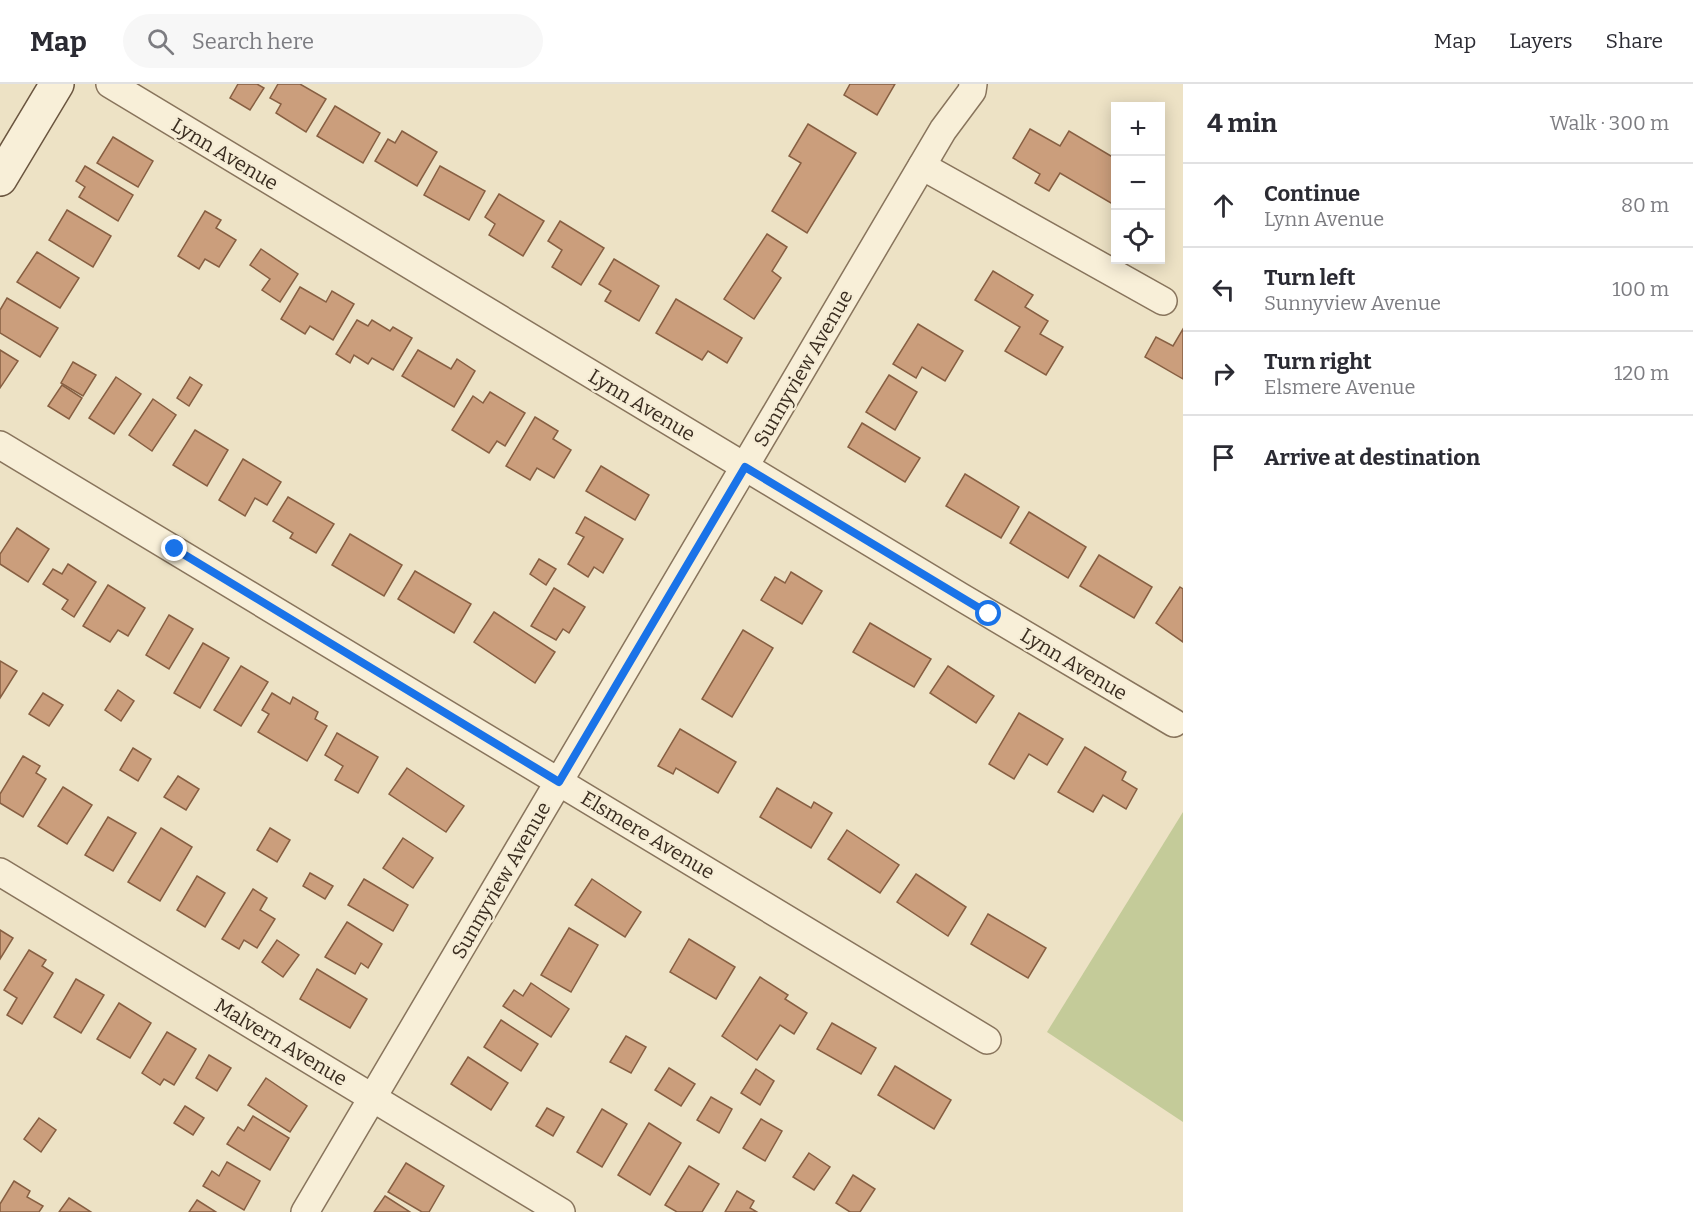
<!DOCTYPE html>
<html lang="en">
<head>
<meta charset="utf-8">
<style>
	body { margin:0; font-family:Bitter,serif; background:#f7f7f7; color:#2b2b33 }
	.controls { position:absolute; right:18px; top:18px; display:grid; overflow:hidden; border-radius:0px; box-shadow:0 3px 15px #0003 }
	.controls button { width:54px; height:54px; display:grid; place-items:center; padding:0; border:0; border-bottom:2px solid #e1e1e2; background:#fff; color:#2b2b33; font:30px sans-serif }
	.stop { position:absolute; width:18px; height:18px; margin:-14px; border:4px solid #1a73e8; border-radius:50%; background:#fff }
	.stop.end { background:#1a73e8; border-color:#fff; box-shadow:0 2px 6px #0008 }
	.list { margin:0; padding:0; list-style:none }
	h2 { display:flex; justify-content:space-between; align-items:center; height:78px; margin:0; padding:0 24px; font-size:26px }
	h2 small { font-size:20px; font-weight:400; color:#7c7c81 }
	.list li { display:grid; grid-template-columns:39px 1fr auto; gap:18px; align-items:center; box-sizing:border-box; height:84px; padding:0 24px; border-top:2px solid #e1e1e2 }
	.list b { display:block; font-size:22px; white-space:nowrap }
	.list p { margin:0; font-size:20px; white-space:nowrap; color:#7c7c81 }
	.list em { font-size:20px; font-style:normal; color:#7c7c81 }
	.icon { flex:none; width:33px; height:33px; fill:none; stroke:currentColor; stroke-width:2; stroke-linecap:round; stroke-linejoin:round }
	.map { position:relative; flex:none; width:1183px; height:1128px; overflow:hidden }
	header { display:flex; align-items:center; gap:36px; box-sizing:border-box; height:84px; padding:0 30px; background:#fff; border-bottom:2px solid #e1e1e2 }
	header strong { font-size:28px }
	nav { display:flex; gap:33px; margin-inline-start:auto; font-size:21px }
	.search { width:420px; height:54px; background:#f7f7f7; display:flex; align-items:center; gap:15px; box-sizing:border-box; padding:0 21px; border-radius:33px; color:#7c7c81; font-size:22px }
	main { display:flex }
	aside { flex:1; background:#fff }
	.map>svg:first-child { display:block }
	.green { fill:#c4cb99 }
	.building { fill:#cb9e7c; stroke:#875f42; stroke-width:1.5 }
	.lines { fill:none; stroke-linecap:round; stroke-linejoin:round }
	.street-casing { stroke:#88745c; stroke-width:30 }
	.secondary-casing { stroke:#6a553f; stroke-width:36 }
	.street { stroke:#f8efd8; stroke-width:27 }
	.secondary { stroke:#f8efd8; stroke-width:33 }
	.route { stroke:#1a73e8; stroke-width:8 }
	.labels { text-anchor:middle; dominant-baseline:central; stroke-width:4.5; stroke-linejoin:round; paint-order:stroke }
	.street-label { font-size:20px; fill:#392c1f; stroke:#f5ecd5 }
</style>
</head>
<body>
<header>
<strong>Map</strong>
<div class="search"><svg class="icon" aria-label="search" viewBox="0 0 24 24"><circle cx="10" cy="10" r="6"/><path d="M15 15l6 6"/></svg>Search here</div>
<nav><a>Map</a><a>Layers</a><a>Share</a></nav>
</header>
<main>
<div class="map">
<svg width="1183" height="1128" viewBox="0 0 1183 1128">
	<rect width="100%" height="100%" fill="#ede2c5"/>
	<!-- green -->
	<path class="green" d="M1183,728v310l-136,-90z"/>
	<!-- building -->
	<g class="building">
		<path d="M238,0h19l7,4 -14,22 -20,-12z"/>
		<path d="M278,0h22l26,15 -20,33 -30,-19 5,-9 -11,-6z"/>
		<path d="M850,0h45l-18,31 -33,-20z"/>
		<path d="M335,22l45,27 -17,30 -46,-27z"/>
		<path d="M808,40l48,29 -49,80 -35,-22 29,-48 -12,-7z"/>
		<path d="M1030,45l30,17 9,-15 47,28v47l-56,-33 -11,18 -14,-8 5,-9 -27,-16z"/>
		<path d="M402,47l35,21 -20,34 -42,-25 13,-22 7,4z"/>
		<path d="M113,53l40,24 -15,26 -41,-24z"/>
		<path d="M85,82l48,29 -15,26 -39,-24 6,-10 -9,-6z"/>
		<path d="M440,82l45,25 -16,29 -45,-25z"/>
		<path d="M499,110l45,27 -21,35 -34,-21 6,-11 -10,-7z"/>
		<path d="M67,126l44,26 -18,31 -44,-27z"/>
		<path d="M205,127l16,9 -5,8 20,12 -17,27 -14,-8 -6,10 -21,-13z"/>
		<path d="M560,137l44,27 -23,37 -29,-18 10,-17 -14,-9z"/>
		<path d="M767,150l20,13 -15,24 9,7 -27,41 -30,-20z"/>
		<path d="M261,165l37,25 -18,28 -18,-12 8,-11 -20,-14z"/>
		<path d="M37,168l42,26 -19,30 -43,-26z"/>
		<path d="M614,175l45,27 -20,35 -34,-20 6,-10 -12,-7z"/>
		<path d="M993,187l40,24 -8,12 23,14 -8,13 23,13 -17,28 -41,-24 15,-24 -45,-27z"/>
		<path d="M300,203l26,15 6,-11 22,13 -21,36 -23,-14 -5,8 -24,-15z"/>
		<path d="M7,214l51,30 -18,29 -40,-24v-23z"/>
		<path d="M676,215l66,39 -15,25 -19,-12 -6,9 -46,-27z"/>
		<path d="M357,236l11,6 4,-6 18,11 3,-4 19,11 -19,32 -21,-12 -4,6 -14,-9 -4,8 -14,-9z"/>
		<path d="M918,240l45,27 -18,30 -23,-14 -6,11 -23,-14z"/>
		<path d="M1183,245v50l-38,-22 11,-20 17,9z"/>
		<path d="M0,266l18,11 -18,27z"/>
		<path d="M418,266l33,19 6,-10 18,12 -21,36 -52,-31z"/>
		<path d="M73,278l23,13 -13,21 -22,-13z"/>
		<path d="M889,291l28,17 -22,38 -29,-18z"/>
		<path d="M116,293l25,17 -27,40 -25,-16z"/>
		<path d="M190,293l12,8 -13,21 -12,-8z"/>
		<path d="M62,301l20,13 -13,21 -21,-13z"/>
		<path d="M490,308l35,21 -20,33 -8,-5 -8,12 -37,-23 21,-34 10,7z"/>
		<path d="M153,315l23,16 -24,36 -23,-16z"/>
		<path d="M535,333l23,14 -5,8 18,11 -17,28 -17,-10 -7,12 -24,-14z"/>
		<path d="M862,339l58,35 -15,24 -57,-35z"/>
		<path d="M195,346l33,20 -21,36 -34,-21z"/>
		<path d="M243,375l38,23 -14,23 -12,-7 -10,18 -26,-16z"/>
		<path d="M601,382l48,29 -14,25 -49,-29z"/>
		<path d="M965,390l54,33 -18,31 -55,-32z"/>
		<path d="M288,413l46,27 -18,29 -26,-15 3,-5 -20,-12z"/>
		<path d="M1029,428l57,35 -18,31 -58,-35z"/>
		<path d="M585,433l38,22 -20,34 -9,-6 -6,10 -20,-13 16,-27 -8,-4z"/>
		<path d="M17,444l32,21 -21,33 -28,-18v-10z"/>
		<path d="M350,450l52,31 -18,31 -52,-31z"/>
		<path d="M1099,471l53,32 -18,31 -54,-32z"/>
		<path d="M539,475l17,10 -10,16 -16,-11z"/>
		<path d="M68,480l28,18 -22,35 -12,-8 6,-9 -25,-16 10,-15 9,5z"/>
		<path d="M415,487l56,33 -17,29 -56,-34z"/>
		<path d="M791,488l31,19 -20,33 -41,-24 14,-23 10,6z"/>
		<path d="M108,501l37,23 -17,28 -10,-6 -8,12 -27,-16z"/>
		<path d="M1180,503l3,2v53l-27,-19z"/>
		<path d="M554,504l31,19 -16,26 -6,-4 -7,11 -25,-14z"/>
		<path d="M494,528l61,40 -20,31 -61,-41z"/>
		<path d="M169,531l24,14 -24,40 -23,-14z"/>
		<path d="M870,539l61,36 -17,28 -61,-35z"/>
		<path d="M743,546l30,18 -41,69 -30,-18z"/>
		<path d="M203,559l26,15 -29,50 -26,-15z"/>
		<path d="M0,577l17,10 -17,27z"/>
		<path d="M241,582l27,16 -27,44 -27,-16z"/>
		<path d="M948,582l46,30 -18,27 -46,-30z"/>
		<path d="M118,606l16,11 -13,20 -16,-11z"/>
		<path d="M43,609l20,12 -14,21 -20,-12z"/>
		<path d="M272,609l18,11 3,-7 25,15 -3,7 12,7 -20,35 -49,-29 11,-18 -7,-4z"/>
		<path d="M1019,629l44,26 -16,26 -18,-11 -15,25 -25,-15z"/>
		<path d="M680,645l56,33 -18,31 -42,-25 -3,6 -15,-8z"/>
		<path d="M337,649l41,24 -20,36 -23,-13 8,-14 -18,-11z"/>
		<path d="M1085,663l41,25 -4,8 15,9 -11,20 -23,-14 -10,17 -35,-20z"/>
		<path d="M133,664l18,11 -13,22 -18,-11z"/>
		<path d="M23,672l17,10 -4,7 10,6 -23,38 -23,-14v-9z"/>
		<path d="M407,684l57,38 -18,26 -57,-38z"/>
		<path d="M178,692l21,13 -13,21 -22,-13z"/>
		<path d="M63,703l29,18 -25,39 -29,-18z"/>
		<path d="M777,704l34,20 3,-6 18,11 -21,35 -51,-31z"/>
		<path d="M108,733l28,16 -23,38 -28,-16z"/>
		<path d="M161,744l31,19 -32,54 -32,-19z"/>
		<path d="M270,744l20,12 -13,22 -20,-12z"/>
		<path d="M847,746l52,35 -19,28 -52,-34z"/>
		<path d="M403,754l30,20 -20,30 -30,-20z"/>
		<path d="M310,789l23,13 -8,13 -22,-13z"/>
		<path d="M916,790l50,33 -18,29 -51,-34z"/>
		<path d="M197,792l28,17 -20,34 -28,-17z"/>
		<path d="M364,795l44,26 -15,26 -45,-26z"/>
		<path d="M592,795l49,33 -16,25 -50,-32z"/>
		<path d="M253,805l14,9 -7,12 15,9 -18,29 -13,-8 -5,9 -17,-10z"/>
		<path d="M988,830l58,34 -18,30 -57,-34z"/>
		<path d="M347,838l35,22 -14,24 -7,-5 -6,11 -30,-17z"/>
		<path d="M569,844l29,17 -27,47 -30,-17z"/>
		<path d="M0,846l13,8 -13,21z"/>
		<path d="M689,855l46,28 -19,32 -46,-27z"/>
		<path d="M277,856l22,15 -16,22 -21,-15z"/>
		<path d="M29,866l17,10 -4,6 11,7 -31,51 -15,-9 10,-17 -13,-8z"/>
		<path d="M317,885l50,30 -17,29 -50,-29z"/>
		<path d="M760,893l28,18 -3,4 22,14 -13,21 -14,-9 -23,35 -35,-24z"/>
		<path d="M76,895l28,16 -23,38 -27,-16z"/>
		<path d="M531,899l38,26 -18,28 -48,-31 11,-16 9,6z"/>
		<path d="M119,919l32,20 -21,35 -33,-19z"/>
		<path d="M501,936l37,24 -17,27 -37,-24z"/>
		<path d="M832,939l44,25 -15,26 -44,-25z"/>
		<path d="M167,948l29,17 -22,36 -10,-6 -4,6 -18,-12z"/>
		<path d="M626,952l20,11 -15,26 -21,-11z"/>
		<path d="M209,971l22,13 -14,23 -21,-13z"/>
		<path d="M468,973l40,26 -17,27 -40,-26z"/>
		<path d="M895,982l56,34 -17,29 -56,-34z"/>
		<path d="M669,984l26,16 -14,22 -26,-16z"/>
		<path d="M756,985l18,12 -14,24 -19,-12z"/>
		<path d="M266,994l41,28 -17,26 -42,-27z"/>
		<path d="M711,1013l21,12 -13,24 -22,-13z"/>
		<path d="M185,1022l19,12 -11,17 -19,-12z"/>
		<path d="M547,1024l17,9 -11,19 -17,-10z"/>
		<path d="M602,1025l25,15 -25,43 -25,-15z"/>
		<path d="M253,1032l36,22 -19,32 -43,-26 11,-17 6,4z"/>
		<path d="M39,1034l17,12 -15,22 -17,-13z"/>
		<path d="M761,1035l21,12 -17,30 -22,-13z"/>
		<path d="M649,1039l32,20 -31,52 -32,-20z"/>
		<path d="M809,1069l21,14 -16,23 -21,-13z"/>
		<path d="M227,1078l33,19 -16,29 -41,-24 9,-15 7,5z"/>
		<path d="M406,1079l38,23 -15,26h-7l-34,-20z"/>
		<path d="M689,1082l30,18 -17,28h-25l-12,-7z"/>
		<path d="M853,1091l22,14 -15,23h-10l-14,-9z"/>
		<path d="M14,1097l16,10 -3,6 16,9 -4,6h-39v-8z"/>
		<path d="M737,1107l17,10 -4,7 7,4h-32z"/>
		<path d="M385,1112l25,16h-36z"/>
		<path d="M69,1114l22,14h-32z"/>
		<path d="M197,1116l19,12h-27z"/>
	</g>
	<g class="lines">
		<!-- street casing -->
		<g class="street-casing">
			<g id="street">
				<path d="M110,0l851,513 213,126"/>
				<path d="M922,82l241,135"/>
				<path d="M0,361l987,595"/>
				<path d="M0,788l561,340"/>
				<path d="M305,1128l638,-1082 29,-39 1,-7"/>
			</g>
		</g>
		<!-- secondary casing -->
		<g class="secondary-casing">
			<path id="secondary" d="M0,95l57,-95"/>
		</g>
		<!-- street -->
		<use href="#street" class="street"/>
		<!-- secondary -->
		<use href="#secondary" class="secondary"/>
	</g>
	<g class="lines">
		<!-- route -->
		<path class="route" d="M175,465l384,233 186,-315 244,147"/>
	</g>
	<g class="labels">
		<!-- street labels -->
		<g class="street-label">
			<text transform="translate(225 70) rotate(31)">Lynn Avenue</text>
			<text transform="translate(803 284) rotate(-60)">Sunnyview Avenue</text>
			<text transform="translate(642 321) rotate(31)">Lynn Avenue</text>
			<text transform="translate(1074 580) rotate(31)">Lynn Avenue</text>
			<text transform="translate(648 751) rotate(31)">Elsmere Avenue</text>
			<text transform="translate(501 796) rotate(-60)">Sunnyview Avenue</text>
			<text transform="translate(281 958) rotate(31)">Malvern Avenue</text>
		</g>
	</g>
</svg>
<div class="controls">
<button>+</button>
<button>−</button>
<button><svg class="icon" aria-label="locate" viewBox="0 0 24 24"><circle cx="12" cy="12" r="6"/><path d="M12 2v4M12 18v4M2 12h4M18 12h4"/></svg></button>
</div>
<div class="stop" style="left:989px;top:530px"></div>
<div class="stop end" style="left:175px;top:465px"></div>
</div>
<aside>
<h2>4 min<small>Walk · 300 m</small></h2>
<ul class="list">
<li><svg class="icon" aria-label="ahead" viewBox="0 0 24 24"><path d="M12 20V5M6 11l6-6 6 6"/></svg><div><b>Continue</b><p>Lynn Avenue</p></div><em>80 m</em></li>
<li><svg class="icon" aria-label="left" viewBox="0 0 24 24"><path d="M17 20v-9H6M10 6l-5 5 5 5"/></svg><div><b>Turn left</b><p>Sunnyview Avenue</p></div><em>100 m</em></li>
<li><svg class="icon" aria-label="right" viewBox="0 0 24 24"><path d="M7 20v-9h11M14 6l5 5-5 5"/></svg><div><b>Turn right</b><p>Elsmere Avenue</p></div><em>120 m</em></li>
<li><svg class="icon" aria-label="arrive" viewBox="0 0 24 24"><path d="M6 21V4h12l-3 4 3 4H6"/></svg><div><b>Arrive at destination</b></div></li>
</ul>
</aside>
</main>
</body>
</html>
